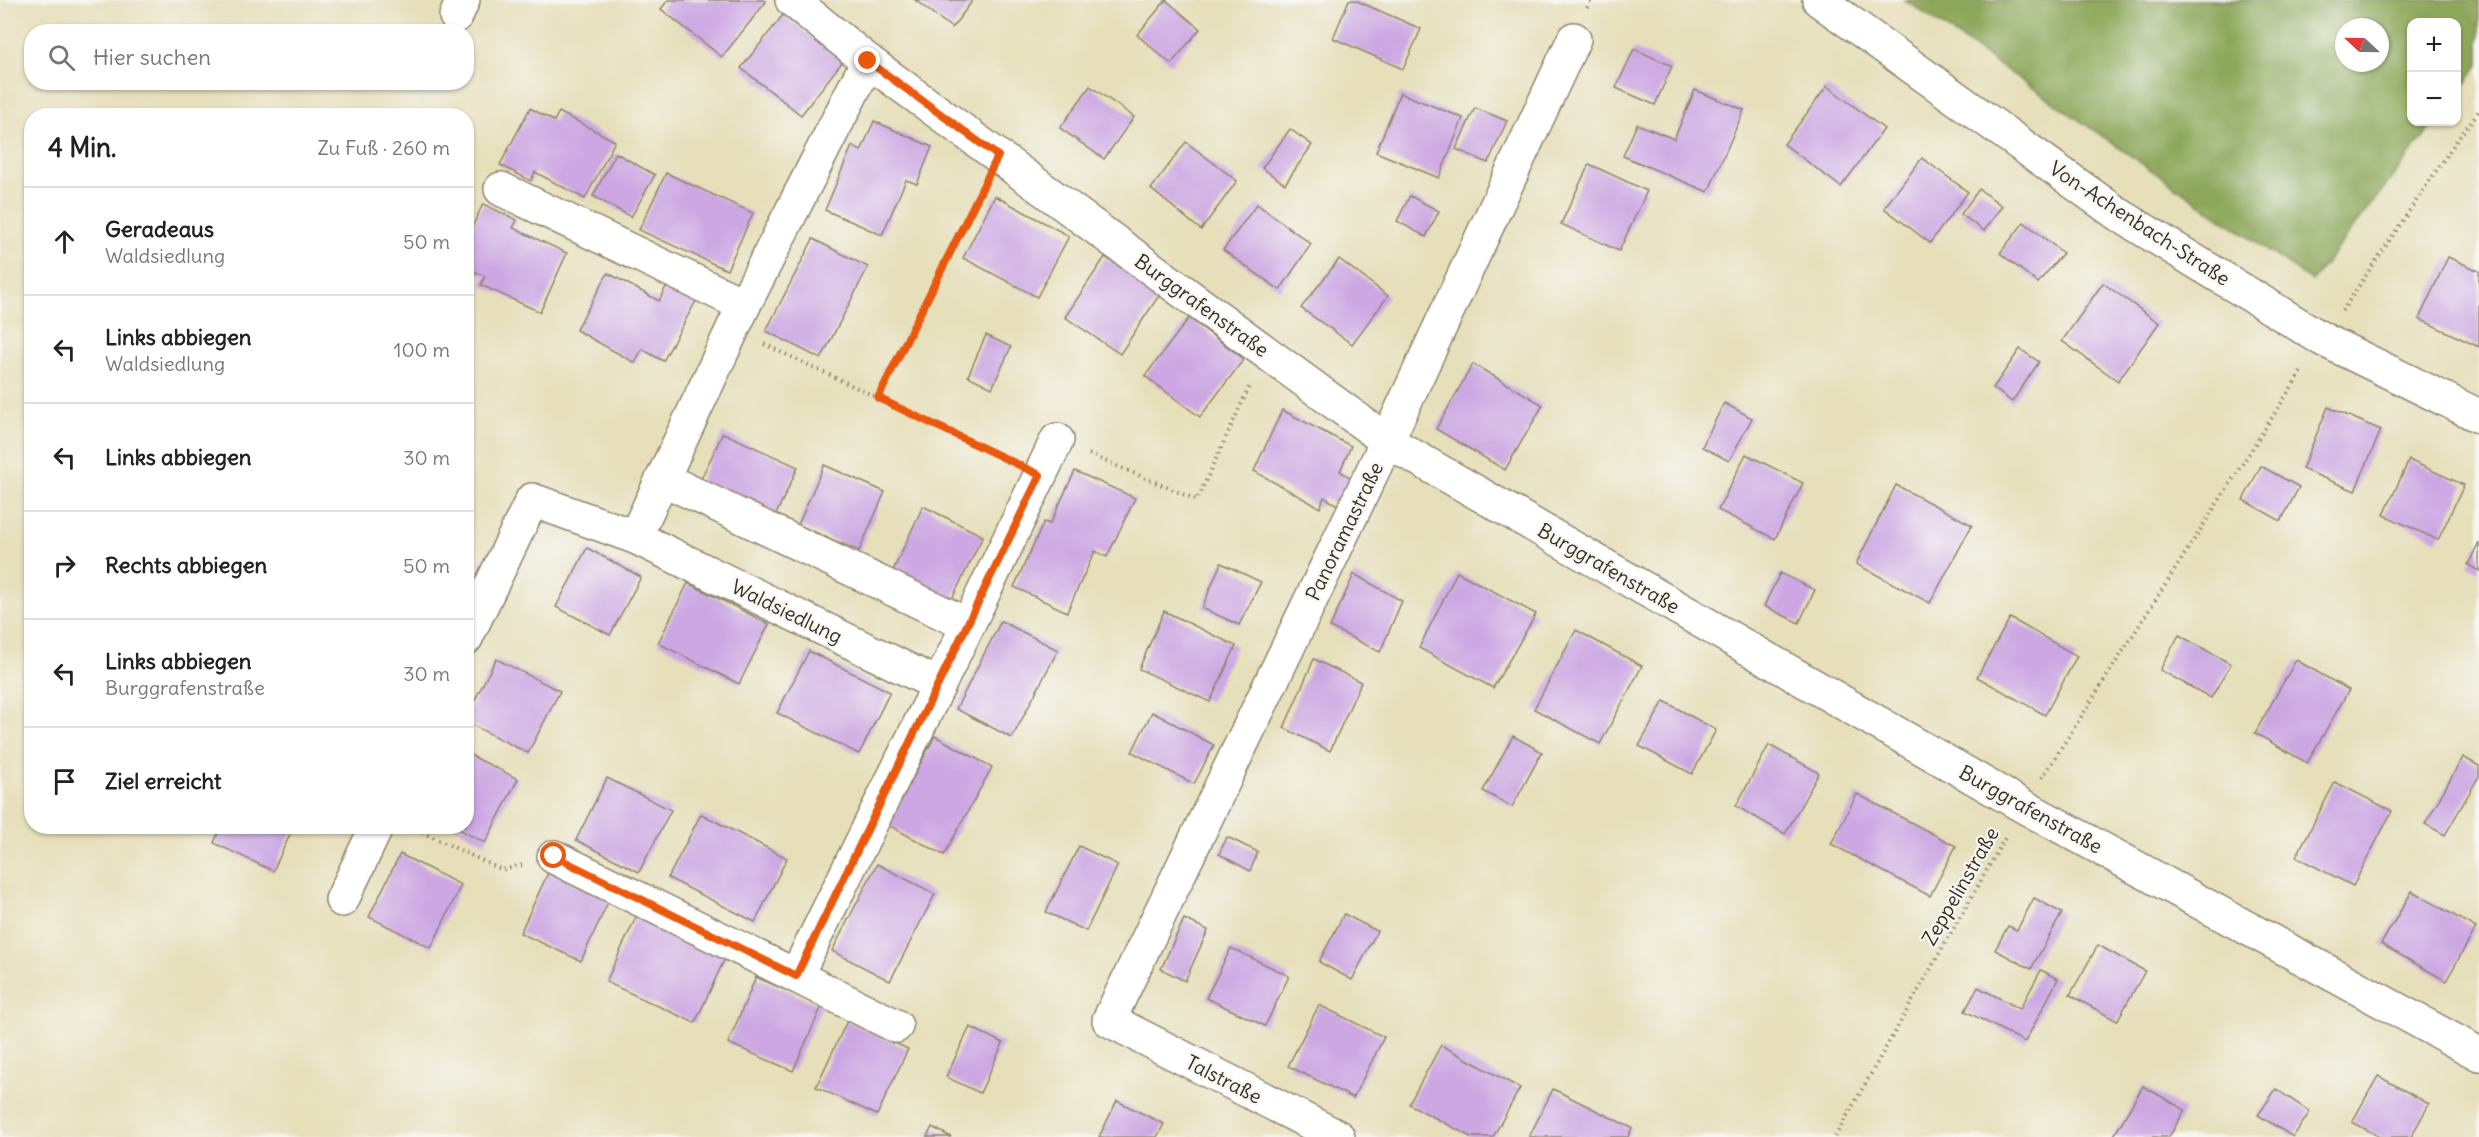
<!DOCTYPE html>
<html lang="de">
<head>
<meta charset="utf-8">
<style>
	body { margin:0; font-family:Delius,sans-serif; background:#f2f2f2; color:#222 }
	.controls { position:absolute; right:18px; top:18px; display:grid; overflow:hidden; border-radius:12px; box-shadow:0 2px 4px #0004 }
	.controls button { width:54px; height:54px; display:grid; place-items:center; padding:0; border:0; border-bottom:2px solid #e0e0e0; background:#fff; color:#222; font:30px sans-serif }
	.compass { position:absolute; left:2335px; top:18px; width:54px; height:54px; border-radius:50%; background:#fff; box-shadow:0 2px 4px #0004; rotate:292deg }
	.stop { position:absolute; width:18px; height:18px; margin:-14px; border:4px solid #ea580c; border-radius:50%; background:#fff }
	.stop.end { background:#ea580c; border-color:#fff; box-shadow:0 2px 6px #0008 }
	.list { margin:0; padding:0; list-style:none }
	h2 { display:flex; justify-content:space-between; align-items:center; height:78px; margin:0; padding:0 24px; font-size:26px }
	h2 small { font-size:20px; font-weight:400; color:#767676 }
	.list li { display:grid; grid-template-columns:39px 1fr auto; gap:18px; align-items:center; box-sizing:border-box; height:108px; padding:0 24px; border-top:2px solid #e0e0e0 }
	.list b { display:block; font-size:22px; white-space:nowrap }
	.list p { margin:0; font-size:20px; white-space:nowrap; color:#767676 }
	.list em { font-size:20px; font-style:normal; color:#767676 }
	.icon { flex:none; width:33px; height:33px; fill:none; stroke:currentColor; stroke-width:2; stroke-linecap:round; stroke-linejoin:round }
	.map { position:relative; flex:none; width:2479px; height:1137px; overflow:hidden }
	.search { position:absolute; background:#fff; box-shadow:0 2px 4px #0004; left:24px; top:24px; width:450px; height:66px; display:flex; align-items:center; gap:15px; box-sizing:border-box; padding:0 21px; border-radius:24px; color:#767676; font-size:22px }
	.panel { position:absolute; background:#fff; box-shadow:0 2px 4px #0004; left:24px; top:108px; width:450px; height:726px; border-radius:24px }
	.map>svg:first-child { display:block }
	.forest { fill:#8ca75a; stroke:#64683c; stroke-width:1.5; fill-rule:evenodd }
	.building { fill:#cca7e3 }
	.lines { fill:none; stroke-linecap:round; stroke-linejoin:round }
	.street-casing { stroke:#90846c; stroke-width:36 }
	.path { stroke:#90846c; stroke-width:4; stroke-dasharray:1.5 4.5; stroke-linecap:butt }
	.street { stroke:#fff; stroke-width:33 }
	.route { stroke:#ea580c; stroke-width:8 }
	.labels { text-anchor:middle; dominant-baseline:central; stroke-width:4.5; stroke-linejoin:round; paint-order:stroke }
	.street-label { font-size:20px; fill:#3b2a1e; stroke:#f6f6f2 }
</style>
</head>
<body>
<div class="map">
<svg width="2479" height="1137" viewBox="0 0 2479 1137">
	<rect width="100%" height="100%" fill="#f6f6f2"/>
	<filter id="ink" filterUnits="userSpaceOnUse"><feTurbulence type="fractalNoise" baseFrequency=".0167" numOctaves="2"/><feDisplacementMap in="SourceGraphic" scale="12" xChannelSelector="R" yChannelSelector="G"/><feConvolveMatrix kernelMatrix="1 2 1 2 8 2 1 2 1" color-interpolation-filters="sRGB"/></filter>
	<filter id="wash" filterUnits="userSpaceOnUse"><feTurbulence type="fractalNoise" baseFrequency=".008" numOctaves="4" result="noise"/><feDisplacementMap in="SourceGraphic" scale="24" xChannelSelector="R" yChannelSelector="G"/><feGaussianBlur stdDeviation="1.35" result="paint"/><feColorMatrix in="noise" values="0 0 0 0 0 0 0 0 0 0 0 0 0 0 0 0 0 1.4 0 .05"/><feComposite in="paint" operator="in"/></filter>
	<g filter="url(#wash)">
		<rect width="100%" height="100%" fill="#e6dfba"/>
		<!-- forest -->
		<path class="forest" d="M1905,0h574v65l-22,29 -1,-72h-44v100h23l-123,159zM2344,27h36v36h-36z"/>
		<g id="blocks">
			<!-- building -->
			<g class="building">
				<path d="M668,0h95l3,2 -44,55 -61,-48z"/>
				<path d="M915,0h58l-21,28z"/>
				<path d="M1166,0l34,29 -29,35 -34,-29z"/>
				<path d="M1349,0h6l66,29 -18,40 -70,-31z"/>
				<path d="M783,15l60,46 -42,54 -60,-47z"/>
				<path d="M1634,49l38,17 -17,39 -39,-17z"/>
				<path d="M1090,86l44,31 -30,42 -44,-31z"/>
				<path d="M1827,86l57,43 -43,58 -57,-43z"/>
				<path d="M1695,90l49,20 -36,82 -85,-36 14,-32 37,15z"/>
				<path d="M1400,93l63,25 -24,60 -63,-26z"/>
				<path d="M530,108l24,13 5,-9 56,29 -30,58 -50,-27 -4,9 -31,-16z"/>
				<path d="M1475,108l32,13 -19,42 -32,-14z"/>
				<path d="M874,121l58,26 -15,37 -11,-4 -24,55 -57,-25 27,-64 9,5z"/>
				<path d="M1290,129l22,16 -27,39 -23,-16z"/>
				<path d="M1186,142l51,39 -36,49 -50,-41z"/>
				<path d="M616,153l39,22 -24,42 -38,-21z"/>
				<path d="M1922,158l46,34 -38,51 -46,-35z"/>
				<path d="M1589,164l58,27 -28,60 -58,-27z"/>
				<path d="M666,173l87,40 -26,57 -88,-40z"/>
				<path d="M1979,189l23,17 -18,25 -23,-17z"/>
				<path d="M995,196l74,40 -32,61 -74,-39z"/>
				<path d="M1410,196l29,15 -13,26 -29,-16z"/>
				<path d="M483,204l34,16 -4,8 54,25 -27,59 -59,-27 4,-9 -19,-8v-28z"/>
				<path d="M1257,204l54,40 -31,46 -57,-40z"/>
				<path d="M2024,222l39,31 -25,30 -38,-30z"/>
				<path d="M813,239l55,28 -47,92 -55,-28z"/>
				<path d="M1105,257l55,37 -40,60 -55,-37z"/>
				<path d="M2448,257l31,14v76l-60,-28z"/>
				<path d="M1339,259l49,37 -36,48 -51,-36z"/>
				<path d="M608,273l51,28 8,-16 29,16 -33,60 -21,-12 -7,14 -59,-33z"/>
				<path d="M2103,283l56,40 -41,58 -56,-40z"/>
				<path d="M1189,318l55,41 -44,58 -55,-41z"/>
				<path d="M986,335l25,12 -19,41 -24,-12z"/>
				<path d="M2020,349l19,13 -27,40 -19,-14z"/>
				<path d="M1473,364l70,41 -38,65 -69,-41z"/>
				<path d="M1724,403l28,15 -23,43 -27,-14z"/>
				<path d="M2328,407l53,23 -26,61 -53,-22z"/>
				<path d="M1282,410l69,36 -11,25 13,8 -14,27 -15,-9 -4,11 -66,-37z"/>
				<path d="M723,433l75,34 -25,54 -75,-36z"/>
				<path d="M1746,454l57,29 -28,56 -57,-29z"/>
				<path d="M2409,460l55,25 -26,55 -54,-25z"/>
				<path d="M824,465l61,27 -26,59 -61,-26z"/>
				<path d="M2261,466l38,21 -18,34 -38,-21z"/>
				<path d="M1075,471l60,27 -28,59 -12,-6 -28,61 -53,-25 30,-65 6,2z"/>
				<path d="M1896,485l76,40 -42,78 -74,-39z"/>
				<path d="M923,506l60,30 -32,65 -59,-28z"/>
				<path d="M2479,542v29l-11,-6z"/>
				<path d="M587,548l54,29 -31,58 -54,-28z"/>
				<path d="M1221,563l40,19 -22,43 -37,-17z"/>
				<path d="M1457,572l79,42 -43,74 -74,-40z"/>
				<path d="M1780,573l35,17 -16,33 -35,-17z"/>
				<path d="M1354,574l48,27 -22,51 -50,-25z"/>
				<path d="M688,583l81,41 -30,60 -81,-41z"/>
				<path d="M1164,611l72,35 -26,56 -71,-33z"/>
				<path d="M2010,618l67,38 -32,59 -68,-38z"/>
				<path d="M1001,621l57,29 -46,88 -56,-29z"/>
				<path d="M1576,630l66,36 -42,78 -66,-35z"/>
				<path d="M2179,635l52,29 -20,34 -51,-28z"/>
				<path d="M809,651l81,41 -31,62 -82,-41z"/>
				<path d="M496,659l64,32 -32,62 -62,-31v-5z"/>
				<path d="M1314,659l47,23 -31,69 -46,-23z"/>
				<path d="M2296,660l53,30 -42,73 -52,-30z"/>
				<path d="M1664,701l52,29 -24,44 -53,-28z"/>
				<path d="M1152,712l62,33 -20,39 -62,-32z"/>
				<path d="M935,736l57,31 -48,88 -56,-30z"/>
				<path d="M1513,736l29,16 -30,55 -29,-16z"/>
				<path d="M1769,745l50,28 -34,61 -49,-28z"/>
				<path d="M466,753l52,26 -33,64 -32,-17h13z"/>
				<path d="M2463,757l16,9v10l-34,59 -20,-11z"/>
				<path d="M607,778l64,32 -32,62 -63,-32z"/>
				<path d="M2335,782l57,29 -39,75 -57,-29z"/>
				<path d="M1857,794l99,52 -26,50 -99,-52z"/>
				<path d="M701,814l86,44 -32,64 -87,-44z"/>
				<path d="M221,826h73l-21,45 -59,-28z"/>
				<path d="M1227,837l31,15 -8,19 -31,-17z"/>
				<path d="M1079,846l39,19 -32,66 -40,-19z"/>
				<path d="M400,854l61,31 -30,63 -62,-31z"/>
				<path d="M877,864l58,30 -45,87 -58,-30z"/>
				<path d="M549,871l61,27 -29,63 -61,-28z"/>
				<path d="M2412,891l64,37 -30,53 -65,-37z"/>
				<path d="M2034,898l28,15 -31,56 -36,-19 13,-24 9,4z"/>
				<path d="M1344,914l33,17 -25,49 -33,-18z"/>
				<path d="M637,915l89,41 -31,67 -89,-41z"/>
				<path d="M1184,919l24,11 -23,51 -24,-12z"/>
				<path d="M2098,945l47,26 -28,50 -47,-26z"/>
				<path d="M1231,948l58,28 -24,50 -59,-28z"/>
				<path d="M2041,970l17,9 -33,63 -60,-31 13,-24 42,22z"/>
				<path d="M756,977l66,29 -29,65 -65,-28z"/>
				<path d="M1319,1005l65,32 -31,61 -65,-32z"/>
				<path d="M847,1021l61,28 -31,66 -61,-28z"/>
				<path d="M970,1027l33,16 -23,50 -34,-16z"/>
				<path d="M1441,1045l79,43 -27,49h-22l-62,-33z"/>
				<path d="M2378,1076l51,28 -18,33h-31l-28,-15z"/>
				<path d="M2143,1086l42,24 -16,27h-56z"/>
				<path d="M1553,1089l79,39 -4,9h-99z"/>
				<path d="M2276,1089l34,23 -17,25 -35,-22z"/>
				<path d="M1117,1101l47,23 -7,13h-58z"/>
				<path d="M932,1127l19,10h-24z"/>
			</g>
		</g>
	</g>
	<g filter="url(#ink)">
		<use href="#blocks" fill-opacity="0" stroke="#90846c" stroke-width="1.5"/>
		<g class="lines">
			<!-- street casing -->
			<g class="street-casing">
				<g id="street">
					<path d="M792,0l76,61 519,380 636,365 456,248"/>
					<path d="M1819,0l299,214 204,125 157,77"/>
					<path d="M456,16l7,-16"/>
					<path d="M501,189l243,116"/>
					<path d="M663,479l305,146 89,-185"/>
					<path d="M635,537l109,-232 124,-244"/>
					<path d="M466,638l66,-138 103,37 304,148 -143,291 -242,-119"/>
					<path d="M939,685l29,-60"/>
					<path d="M342,900l35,-74"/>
					<path d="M796,976l100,50"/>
					<path d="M1338,1137l-229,-117 278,-579 187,-402"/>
				</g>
			</g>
			<!-- path -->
			<g class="path">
				<path d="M1587,8l4,-8"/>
				<path d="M2342,311l115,-171 22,-29"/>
				<path d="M764,344l245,116"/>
				<path d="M878,398l104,-209"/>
				<path d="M1089,454l108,46 53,-115"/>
				<path d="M2042,778l261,-409"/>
				<path d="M411,827l91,43 20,-5"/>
				<path d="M1835,1137l170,-299"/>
			</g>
			<!-- street -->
			<use href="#street" class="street"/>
		</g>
	</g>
	<g class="lines" filter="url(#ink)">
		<!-- route -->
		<path class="route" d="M554,856l242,120 244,-501 -162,-77 120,-242 -130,-95"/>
	</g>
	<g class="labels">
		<!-- street labels -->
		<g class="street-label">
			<text transform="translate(2140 223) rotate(33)">Von-Achenbach-Straße</text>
			<text transform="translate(1202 305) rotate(36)">Burggrafenstraße</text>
			<text transform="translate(1344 531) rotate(-64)">Panoramastraße</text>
			<text transform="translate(1609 568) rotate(30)">Burggrafenstraße</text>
			<text transform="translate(787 611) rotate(26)">Waldsiedlung</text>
			<text transform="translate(2031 809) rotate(29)">Burggrafenstraße</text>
			<text transform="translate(1960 886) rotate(-60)">Zeppelinstraße</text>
			<text transform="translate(1224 1079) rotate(27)">Talstraße</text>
		</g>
	</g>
</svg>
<div class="controls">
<button>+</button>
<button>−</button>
</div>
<svg class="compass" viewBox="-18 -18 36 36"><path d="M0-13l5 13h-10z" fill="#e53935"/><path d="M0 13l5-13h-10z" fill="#767676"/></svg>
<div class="stop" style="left:554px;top:856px"></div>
<div class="stop end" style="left:868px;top:61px"></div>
<div class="search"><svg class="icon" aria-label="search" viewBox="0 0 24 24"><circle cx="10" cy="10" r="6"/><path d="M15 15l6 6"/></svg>Hier suchen</div>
<section class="panel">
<h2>4 Min.<small>Zu Fuß · 260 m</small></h2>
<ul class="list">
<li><svg class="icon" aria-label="ahead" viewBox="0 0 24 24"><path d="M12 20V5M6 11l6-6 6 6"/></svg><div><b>Geradeaus</b><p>Waldsiedlung</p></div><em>50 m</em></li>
<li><svg class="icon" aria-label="left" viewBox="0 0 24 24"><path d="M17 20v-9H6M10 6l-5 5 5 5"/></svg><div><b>Links abbiegen</b><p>Waldsiedlung</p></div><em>100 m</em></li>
<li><svg class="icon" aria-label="left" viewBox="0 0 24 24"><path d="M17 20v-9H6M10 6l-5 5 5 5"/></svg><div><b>Links abbiegen</b></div><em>30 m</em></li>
<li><svg class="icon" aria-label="right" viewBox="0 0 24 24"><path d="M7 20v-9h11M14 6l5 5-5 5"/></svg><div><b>Rechts abbiegen</b></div><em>50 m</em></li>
<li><svg class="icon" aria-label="left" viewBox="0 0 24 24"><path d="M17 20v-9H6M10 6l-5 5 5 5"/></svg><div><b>Links abbiegen</b><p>Burggrafenstraße</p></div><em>30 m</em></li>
<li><svg class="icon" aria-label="arrive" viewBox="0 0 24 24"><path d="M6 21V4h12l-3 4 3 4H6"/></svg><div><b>Ziel erreicht</b></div></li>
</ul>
</section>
</div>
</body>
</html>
